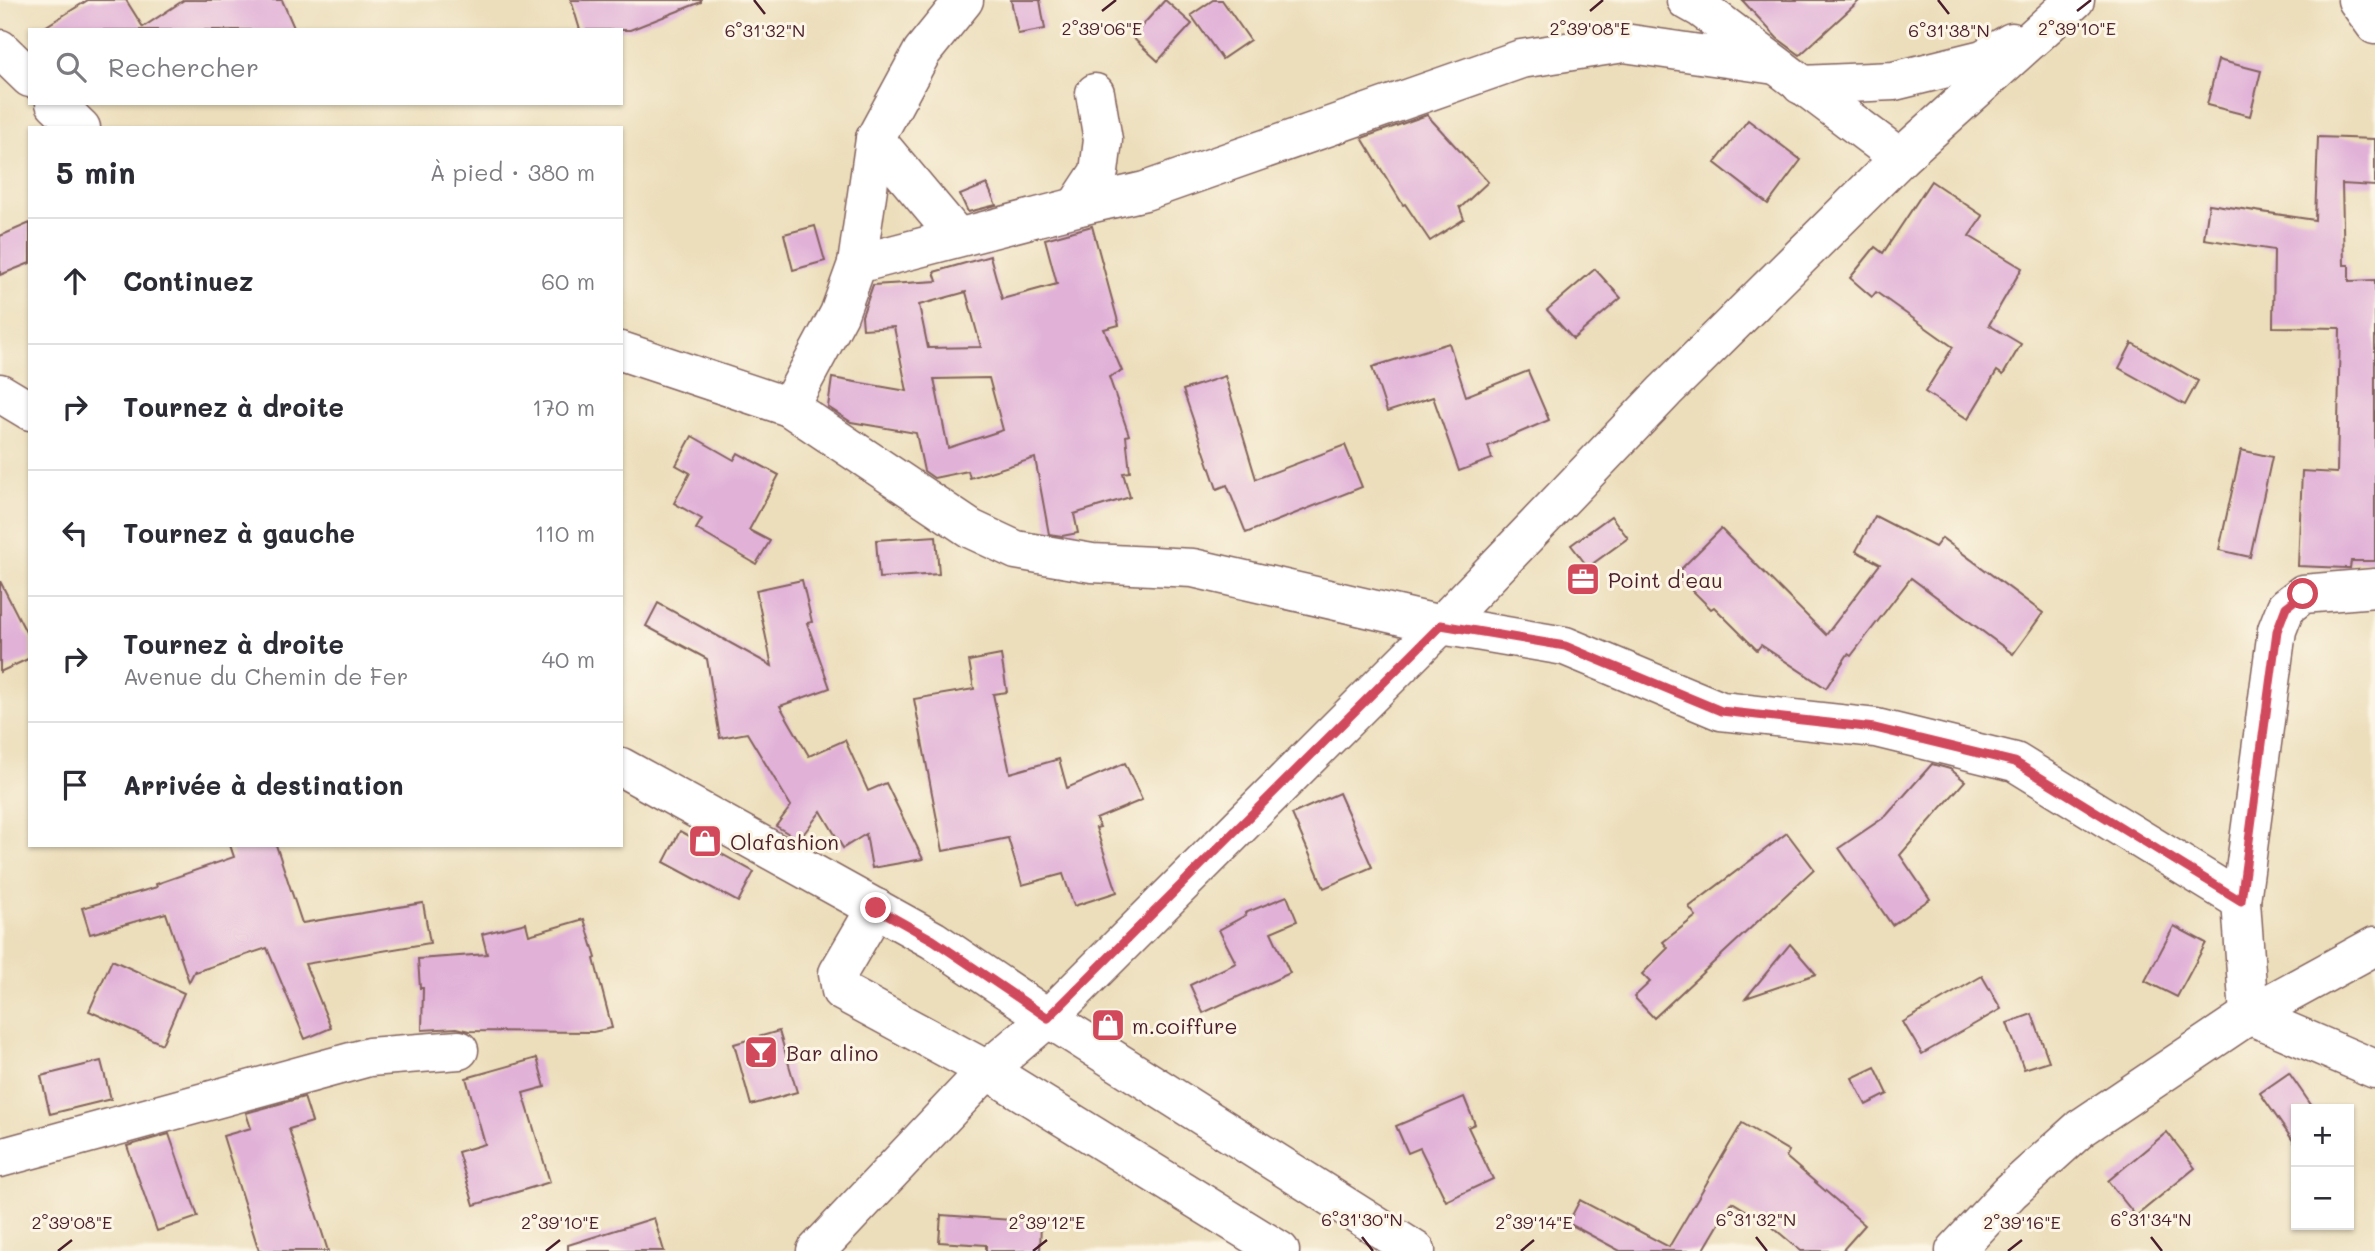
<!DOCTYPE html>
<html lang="fr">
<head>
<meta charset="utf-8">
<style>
	body { margin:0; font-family:Mali,sans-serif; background:#f7f7f7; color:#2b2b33 }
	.controls { position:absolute; right:21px; bottom:21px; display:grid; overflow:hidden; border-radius:0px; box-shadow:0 2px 5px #0004 }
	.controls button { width:63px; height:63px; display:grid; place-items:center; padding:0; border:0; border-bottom:2px solid #e1e1e2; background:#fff; color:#2b2b33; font:35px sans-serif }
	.stop { position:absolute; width:21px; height:21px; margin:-16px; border:5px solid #d1495b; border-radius:50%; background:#fff }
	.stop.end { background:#d1495b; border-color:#fff; box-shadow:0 2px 7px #0008 }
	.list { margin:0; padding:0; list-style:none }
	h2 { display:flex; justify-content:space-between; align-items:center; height:91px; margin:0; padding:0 28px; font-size:30px }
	h2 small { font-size:23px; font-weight:400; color:#7c7c81 }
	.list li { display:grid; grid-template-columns:46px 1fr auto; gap:21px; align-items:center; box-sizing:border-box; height:126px; padding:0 28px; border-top:2px solid #e1e1e2 }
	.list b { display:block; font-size:26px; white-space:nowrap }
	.list p { margin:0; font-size:23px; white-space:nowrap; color:#7c7c81 }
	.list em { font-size:23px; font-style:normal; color:#7c7c81 }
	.icon { flex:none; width:38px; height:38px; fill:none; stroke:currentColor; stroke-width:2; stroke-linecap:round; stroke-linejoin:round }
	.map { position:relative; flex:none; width:2375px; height:1251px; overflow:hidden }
	.search { position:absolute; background:#fff; box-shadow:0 2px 5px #0004; left:28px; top:28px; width:595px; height:77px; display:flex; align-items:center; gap:18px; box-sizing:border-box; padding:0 24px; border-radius:0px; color:#7c7c81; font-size:26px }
	.panel { position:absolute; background:#fff; box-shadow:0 2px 5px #0004; left:28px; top:126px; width:595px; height:721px; border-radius:0px }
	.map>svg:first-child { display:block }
	.building { fill:#e1b1d8; fill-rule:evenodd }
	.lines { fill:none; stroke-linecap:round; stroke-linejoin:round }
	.minor-casing { stroke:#83625d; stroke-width:41 }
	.minor { stroke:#fff; stroke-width:38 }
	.route { stroke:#d1495b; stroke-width:9 }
	.ticks { fill:none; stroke:#4a1f2b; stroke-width:2.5 }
	.labels { text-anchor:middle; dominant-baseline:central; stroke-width:6; stroke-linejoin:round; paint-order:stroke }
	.poi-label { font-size:21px; fill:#4a1f2b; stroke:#fcf5e5; text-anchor:start }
	.ticks-label { font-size:18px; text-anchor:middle; fill:#4a1f2b; stroke:#fcf5e5; stroke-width:6; stroke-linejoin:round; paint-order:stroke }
</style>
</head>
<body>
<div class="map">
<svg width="2375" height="1251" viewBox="0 0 2375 1251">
	<rect width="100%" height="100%" fill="#fcf5e5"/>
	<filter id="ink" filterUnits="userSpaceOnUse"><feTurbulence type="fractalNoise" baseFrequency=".0143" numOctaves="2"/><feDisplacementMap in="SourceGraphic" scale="14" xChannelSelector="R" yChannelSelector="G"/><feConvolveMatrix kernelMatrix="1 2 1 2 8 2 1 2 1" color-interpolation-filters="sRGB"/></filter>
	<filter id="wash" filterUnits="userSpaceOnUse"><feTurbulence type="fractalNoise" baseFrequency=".00686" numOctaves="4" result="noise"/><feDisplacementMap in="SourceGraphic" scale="28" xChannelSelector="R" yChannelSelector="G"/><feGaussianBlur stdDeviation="1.57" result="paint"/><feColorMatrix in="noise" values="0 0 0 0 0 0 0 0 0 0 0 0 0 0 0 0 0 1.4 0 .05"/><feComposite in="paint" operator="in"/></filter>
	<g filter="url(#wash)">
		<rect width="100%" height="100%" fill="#ecdebb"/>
		<g id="blocks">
			<!-- building -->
			<g class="building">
				<path d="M88,0h38l17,27 41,-27h98l13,30h-255z"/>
				<path d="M571,0h130v2l-71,28h-50z"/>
				<path d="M1011,0h29l5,29 -27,5z"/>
				<path d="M1165,0l27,24 -34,37 -26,-24z"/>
				<path d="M1213,0h9l28,40 -28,19 -31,-44z"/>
				<path d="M1742,0h118l-60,55 -23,-17z"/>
				<path d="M2218,60l43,11 -11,45 -43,-11z"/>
				<path d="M1427,115l61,67 -28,26 -1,-2 5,13 -34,22 -25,-37 -2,1 -41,-67z"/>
				<path d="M1748,120l53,40 -33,44 -53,-41z"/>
				<path d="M2318,137l57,2v47l-33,-2 2,81h5v16l26,-1v281h-24l-1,7h-4l-48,-2 4,-95 35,2 3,-145 -67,-1 1,-77 -70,-11 5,-35 106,16z"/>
				<path d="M1931,181l52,35 -14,20 53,32 -33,57 32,19 -18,31 -6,-4 -29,48 -43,-27 28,-45 -77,-55 -4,5 -22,-19 25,-31 8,6z"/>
				<path d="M987,184l9,21 -28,7 -8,-17z"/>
				<path d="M30,223v40l-30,12v-39z"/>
				<path d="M815,226l10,35 -32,9 -9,-36z"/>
				<path d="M1092,226l27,99 -15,4 18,42 -13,6 20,58 -3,1 4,36 -7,1 7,24 -56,17 4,19 -16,3 -13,-2 -14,-76 -65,20 -2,-7 -34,7 -10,-7 -8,-38 -65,-11 -23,-15 4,-29 75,13 -13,-64 -31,2 -1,-13 11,-31 64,-4 -3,-9 56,-16 12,43 55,-15 -12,-45zM966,292l15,55 -53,1 -9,-43zM989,378l14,52 -55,18 -14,-69z"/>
				<path d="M1595,269l26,29 -48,41 -26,-29z"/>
				<path d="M1449,343l17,53 62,-25 21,49 -61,26 4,13 -33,12 -26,-74 -46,15 -15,-45z"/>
				<path d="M2132,343l66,38 -13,24 -66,-37z"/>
				<path d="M1225,376l31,103 89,-34 17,42 -116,46 -19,-48 -10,4 -34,-99z"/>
				<path d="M692,436l42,24 4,-7 41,22 -30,55 21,11 -14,23 -60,-35 6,-10 -28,-16 16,-30 -14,-8z"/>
				<path d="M2241,450l31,7 -22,100 -31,-7z"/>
				<path d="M1611,516l17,22 -40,29 -17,-22z"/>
				<path d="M1875,516l60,31 7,-9 101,75 -30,41 -102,-76 -60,78 -3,-2 -22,34 -65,-43 -4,5 -43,-43 -3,2 -35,-35 45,-45 105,106 54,-71 -24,-13z"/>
				<path d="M936,536l3,38 -60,4 -3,-38z"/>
				<path d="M802,580l10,42 -5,1 23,65 -50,18 29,50 36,-16 23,51 18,-8 37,76 -51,9 -6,-34 -23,14 -22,-37 -22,29 -23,-14 15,-20 -44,-73 -27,5 -13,-79 -61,-33 12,-23 114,63 -16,-76z"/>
				<path d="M0,581l30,59v18l-30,14z"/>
				<path d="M1001,655l6,37 -14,2 17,79 49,-14 8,29 58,-25 17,37 -46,19 4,8 -4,1 21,64 -43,14 -11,-32 -41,11 -14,-47 -65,13 -29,-152 60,-10 -5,-28z"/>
				<path d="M1932,764l18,5 15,12 -65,74 30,44 -38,26 -53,-77 47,-32z"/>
				<path d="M1339,793l33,74 -48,21 -32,-74z"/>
				<path d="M680,831l74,41 -16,30 -74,-40z"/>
				<path d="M1787,833l27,36 -160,149 -20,-21 16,-15 -8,-8 26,-26 -5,-6 33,-26 -7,-9z"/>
				<path d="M230,845h46l26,78 121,-20 7,40 -125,21 26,64 -26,11 -38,-91 -72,24v-2l-6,12 -23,-69 -76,21 -8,-26 75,-21 -1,-3 78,-27z"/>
				<path d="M1287,896l10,25 -26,11 19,41 -87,40 -13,-28 46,-22 -17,-33 27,-15 -1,-2z"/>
				<path d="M584,919l12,39 -2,1 18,69 -19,4 -124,-1 -12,-3 -35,2 1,-42h-3l-2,-29 69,-5 -5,-20 44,-11 3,12z"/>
				<path d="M2174,926l32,17 -29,54 -32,-16z"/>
				<path d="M1790,944l26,30 -70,24z"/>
				<path d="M112,960l72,33 -22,51 -73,-33z"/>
				<path d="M1982,976l19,33 -79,45 -19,-32z"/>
				<path d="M2032,1014l17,47 -25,8 -17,-46z"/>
				<path d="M779,1031l18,61 -46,13 -17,-61z"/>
				<path d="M537,1058l8,29 -22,6 27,89 -76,23 -16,-53 27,-8 -19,-66z"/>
				<path d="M101,1061l10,38 -61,15 -9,-38z"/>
				<path d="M1875,1067l13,27 -22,11 -14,-27z"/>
				<path d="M2289,1073l25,36h-18v36l-36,-52z"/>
				<path d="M304,1097l8,25 -23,7 39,122h-69l-36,-115 28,-8 -5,-15z"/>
				<path d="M1464,1097l11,27 -7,3 25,52 -47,22 -26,-53 -12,5 -12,-27z"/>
				<path d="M1742,1123l47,28 -3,6 79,68 -23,26h-41l-31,-26 -38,-23 -29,49h-83l-52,-28 12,-23 89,47z"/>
				<path d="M2167,1132l28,36 -59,48 -28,-35z"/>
				<path d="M169,1134l29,83 -41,14 -30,-85z"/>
				<path d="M941,1215l100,7 -1,29h-54v-6l-47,-3z"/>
				<path d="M654,1218l10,33h-96v-6z"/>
			</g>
		</g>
	</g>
	<g filter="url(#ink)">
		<use href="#blocks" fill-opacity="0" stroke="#83625d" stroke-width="2"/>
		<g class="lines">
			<!-- minor casing -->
			<g class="minor-casing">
				<g id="minor">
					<path d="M1686,0l16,9 198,149"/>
					<path d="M2357,0l18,25"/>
					<path d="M0,49l30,29"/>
					<path d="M1801,85l93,-4 89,-22 29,-17"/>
					<path d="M55,103l26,25"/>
					<path d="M875,139l82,98"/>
					<path d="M1076,207l23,-35 4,-32 -8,-47"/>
					<path d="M857,264l219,-57 69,-16 376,-132 103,-16 151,22"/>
					<path d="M621,351l168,56 182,122 45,21 76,13 101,5 248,57 124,21 156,65 155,17 139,34 226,139"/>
					<path d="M0,393l30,18"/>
					<path d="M789,407l50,-93 18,-50 18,-125 47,-87 42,-52"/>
					<path d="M2375,588l-72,6 -17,13 -9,23 -36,271 8,114 126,54"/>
					<path d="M621,767l312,173 115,78 368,233"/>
					<path d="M876,908l-38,65 3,18 146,79 293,181"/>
					<path d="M0,1158l369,-101 90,-7"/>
					<path d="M816,1251l171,-181 61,-52 393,-393 224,-234 235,-233 175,-158"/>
					<path d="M1955,1251l55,-59 71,-64 168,-113 126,-69"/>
				</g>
			</g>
			<!-- minor -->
			<use href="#minor" class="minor"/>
		</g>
	</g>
	<g class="lines" filter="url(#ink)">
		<!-- route -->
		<path class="route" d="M876,908l57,32 115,78 393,-393 124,21 156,65 154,17 140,34 226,139 36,-270 9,-24 17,-13"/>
	</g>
	<!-- ticks -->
	<path class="ticks" d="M754,0l11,14M1938,0l11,14M1102,11l14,-11M1590,11l13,-11M2077,11l14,-11M1362,1237l11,14M1756,1237l11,14M2151,1237l11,14M58,1251l14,-11M546,1251l14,-11M1033,1251l14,-11M1521,1251l13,-11M2008,1251l14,-11"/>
	<!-- icons -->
	<defs>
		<g id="office-square" transform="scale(1.75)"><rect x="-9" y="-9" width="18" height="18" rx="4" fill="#d1495b" stroke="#fcf5e5"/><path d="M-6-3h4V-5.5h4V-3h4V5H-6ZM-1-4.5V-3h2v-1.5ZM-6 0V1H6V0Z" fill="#fff"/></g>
		<g id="shop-square" transform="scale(1.75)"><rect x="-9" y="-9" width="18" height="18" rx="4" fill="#d1495b" stroke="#fcf5e5"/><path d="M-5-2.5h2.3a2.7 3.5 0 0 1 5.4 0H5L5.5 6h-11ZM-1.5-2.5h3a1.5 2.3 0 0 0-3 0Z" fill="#fff"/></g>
		<g id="bar-square" transform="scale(1.75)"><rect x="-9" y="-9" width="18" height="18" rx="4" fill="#d1495b" stroke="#fcf5e5"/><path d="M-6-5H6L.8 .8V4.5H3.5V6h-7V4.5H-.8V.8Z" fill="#fff"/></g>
	</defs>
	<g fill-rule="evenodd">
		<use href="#office-square" x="1583" y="579"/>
		<use href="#shop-square" x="705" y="841"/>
		<use href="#shop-square" x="1108" y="1025"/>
		<use href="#bar-square" x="761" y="1052"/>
	</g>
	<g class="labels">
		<!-- poi labels -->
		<g class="poi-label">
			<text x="1608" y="579">Point d'eau</text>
			<text x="730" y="841">Olafashion</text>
			<text x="1132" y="1025">m.coiffure</text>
			<text x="786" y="1052">Bar alino</text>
		</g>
	</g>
	<g class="ticks-label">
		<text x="2077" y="35">2°39'10"E</text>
		<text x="1102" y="35">2°39'06"E</text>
		<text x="1590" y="35">2°39'08"E</text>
		<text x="765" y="37">6°31'32"N</text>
		<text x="1949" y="37">6°31'38"N</text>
		<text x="1362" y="1226">6°31'30"N</text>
		<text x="1756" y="1226">6°31'32"N</text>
		<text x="2151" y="1226">6°31'34"N</text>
		<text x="72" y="1229">2°39'08"E</text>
		<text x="560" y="1229">2°39'10"E</text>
		<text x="1047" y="1229">2°39'12"E</text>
		<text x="1534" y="1229">2°39'14"E</text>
		<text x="2022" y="1229">2°39'16"E</text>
	</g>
</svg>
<div class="controls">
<button>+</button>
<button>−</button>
</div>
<div class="stop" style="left:2303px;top:594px"></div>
<div class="stop end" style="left:876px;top:908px"></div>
<div class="search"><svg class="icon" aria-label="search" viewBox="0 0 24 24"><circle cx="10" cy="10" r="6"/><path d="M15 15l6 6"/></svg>Rechercher</div>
<section class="panel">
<h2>5 min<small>À pied · 380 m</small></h2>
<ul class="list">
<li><svg class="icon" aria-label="ahead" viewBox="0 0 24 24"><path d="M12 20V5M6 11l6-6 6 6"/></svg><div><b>Continuez</b></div><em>60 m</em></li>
<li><svg class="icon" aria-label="right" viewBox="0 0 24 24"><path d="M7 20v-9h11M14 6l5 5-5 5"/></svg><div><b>Tournez à droite</b></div><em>170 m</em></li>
<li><svg class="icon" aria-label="left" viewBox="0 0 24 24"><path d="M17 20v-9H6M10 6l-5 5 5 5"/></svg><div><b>Tournez à gauche</b></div><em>110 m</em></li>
<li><svg class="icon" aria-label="right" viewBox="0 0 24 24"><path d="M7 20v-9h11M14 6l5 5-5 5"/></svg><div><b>Tournez à droite</b><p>Avenue du Chemin de Fer</p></div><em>40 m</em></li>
<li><svg class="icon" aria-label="arrive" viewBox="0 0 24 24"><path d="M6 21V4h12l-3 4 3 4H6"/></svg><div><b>Arrivée à destination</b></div></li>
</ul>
</section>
</div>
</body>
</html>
